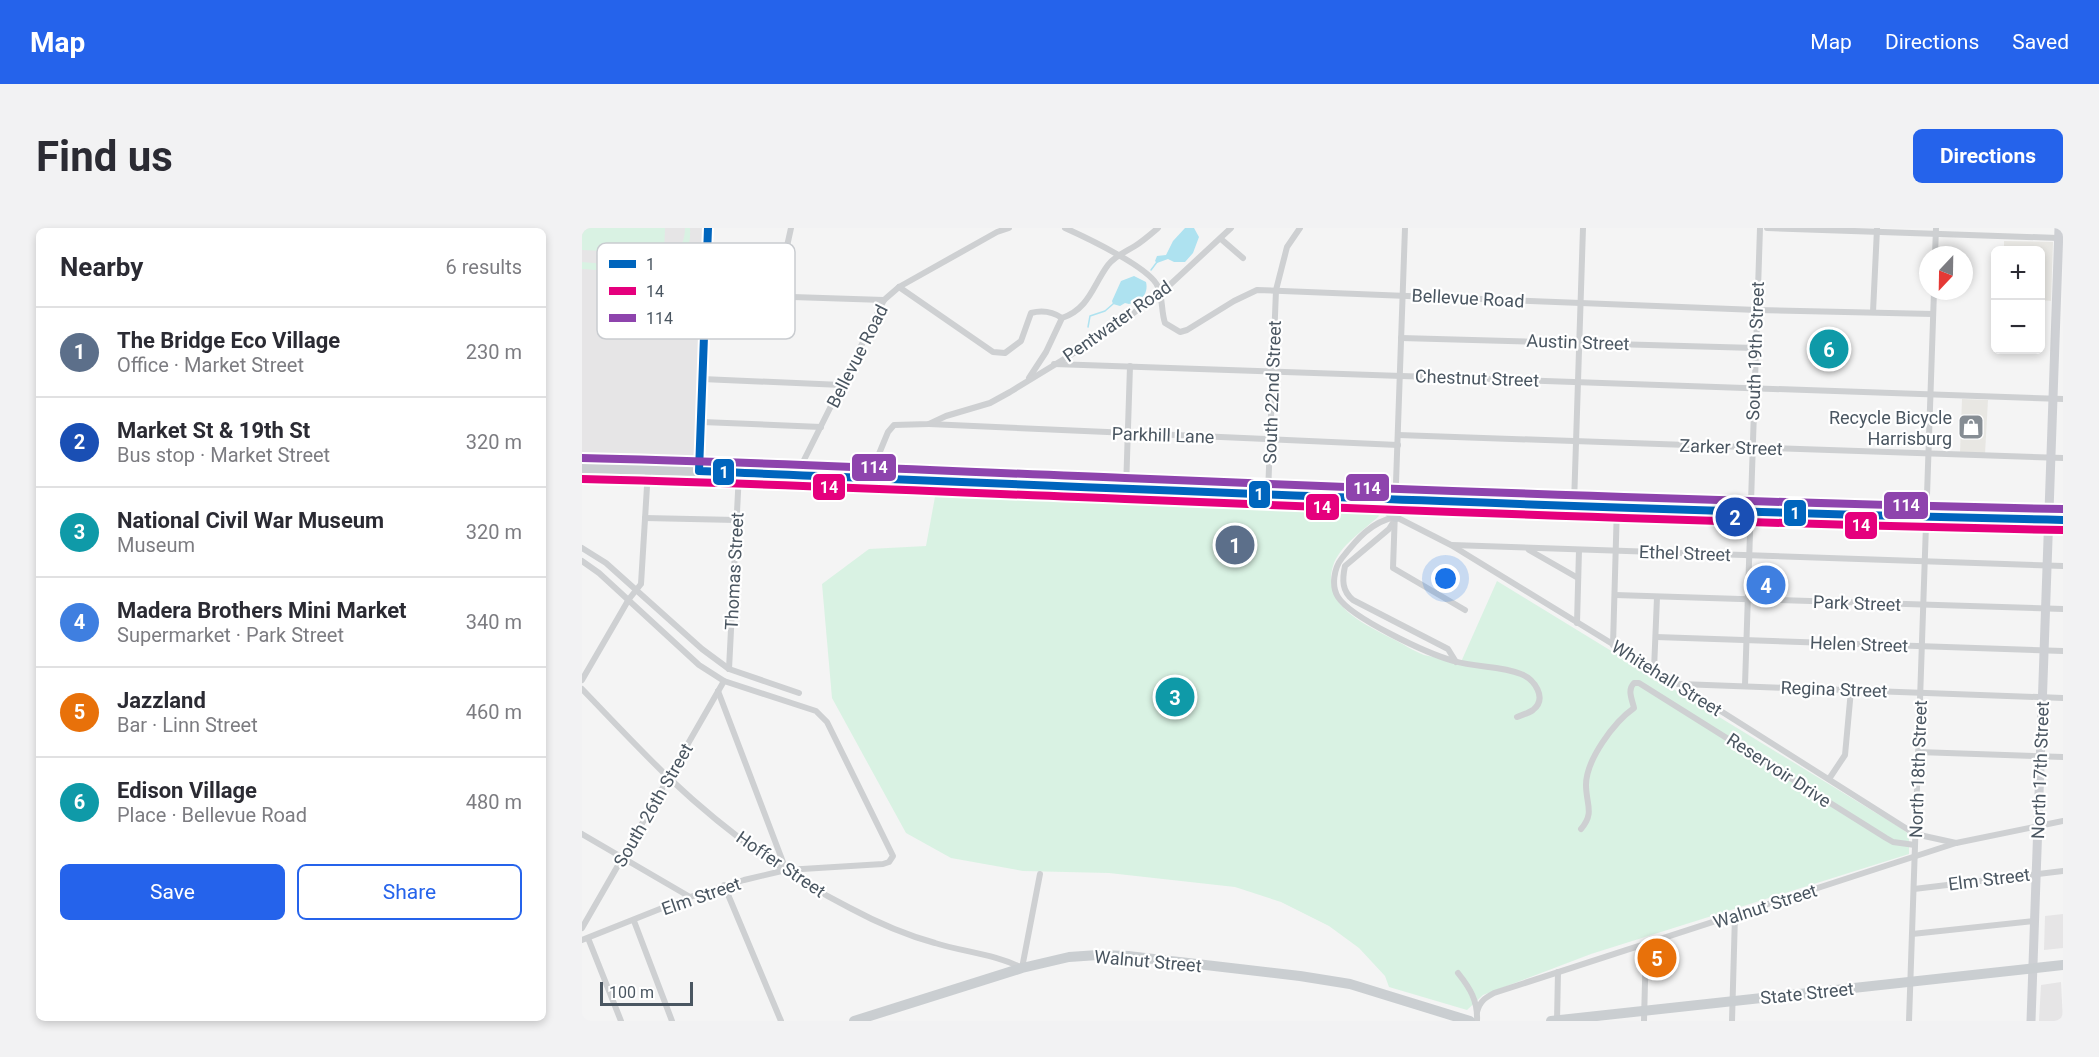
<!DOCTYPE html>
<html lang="en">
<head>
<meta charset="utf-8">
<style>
	body { margin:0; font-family:Roboto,sans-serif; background:#f2f2f3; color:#2b2b33 }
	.controls { position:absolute; right:18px; top:18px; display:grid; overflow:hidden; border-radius:9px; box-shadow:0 3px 9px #0003 }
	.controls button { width:54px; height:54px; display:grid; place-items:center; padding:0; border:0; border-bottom:2px solid #e1e1e2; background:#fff; color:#2b2b33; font:30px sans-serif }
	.compass { position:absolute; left:1337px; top:18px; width:54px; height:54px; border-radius:50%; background:#fff; box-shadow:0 3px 9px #0003; rotate:202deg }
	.scale { position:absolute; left:18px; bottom:15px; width:93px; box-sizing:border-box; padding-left:6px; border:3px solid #4a5661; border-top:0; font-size:16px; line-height:21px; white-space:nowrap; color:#4a5661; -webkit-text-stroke:4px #fff; paint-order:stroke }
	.you { position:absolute; left:864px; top:351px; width:21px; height:21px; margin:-15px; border:4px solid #fff; border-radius:50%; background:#1a73e8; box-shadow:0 0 0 9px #1a73e833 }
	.badge { display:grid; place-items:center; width:39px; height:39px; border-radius:50%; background:#2563eb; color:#fff; font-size:20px; font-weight:700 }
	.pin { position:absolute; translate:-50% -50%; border:3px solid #fff; box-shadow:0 2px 6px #0006 }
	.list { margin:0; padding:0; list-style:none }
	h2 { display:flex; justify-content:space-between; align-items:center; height:78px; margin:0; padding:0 24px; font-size:26px }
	h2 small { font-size:20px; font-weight:400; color:#7c7c81 }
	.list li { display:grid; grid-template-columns:39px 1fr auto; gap:18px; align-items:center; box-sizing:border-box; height:90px; padding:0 24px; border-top:2px solid #e1e1e2 }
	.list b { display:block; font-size:22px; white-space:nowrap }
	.list p { margin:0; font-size:20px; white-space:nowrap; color:#7c7c81 }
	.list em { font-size:20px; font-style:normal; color:#7c7c81 }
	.actions { display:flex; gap:12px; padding:18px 24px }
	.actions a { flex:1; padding:14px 0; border:2px solid #2563eb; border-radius:9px; text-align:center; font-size:21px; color:#2563eb }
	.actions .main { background:#2563eb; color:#fff }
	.map { position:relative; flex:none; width:1481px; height:793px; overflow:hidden; border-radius:9px }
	header { display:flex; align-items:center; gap:36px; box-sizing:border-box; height:84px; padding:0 30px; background:#2563eb; color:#fff }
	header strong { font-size:28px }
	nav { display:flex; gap:33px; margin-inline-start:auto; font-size:21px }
	.intro { display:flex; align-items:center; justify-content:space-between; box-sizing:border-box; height:144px; padding:0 36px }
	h1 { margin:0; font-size:42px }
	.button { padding:15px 27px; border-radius:9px; background:#2563eb; color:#fff; font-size:21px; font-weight:700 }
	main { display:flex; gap:36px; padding:0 36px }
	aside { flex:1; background:#fff; border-radius:9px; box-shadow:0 3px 9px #0003 }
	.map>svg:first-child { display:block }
	.commercial { fill:#e8e7e3 }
	.education { fill:#e6e5e6 }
	.green { fill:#d9f2e3 }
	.water { fill:#aee2f0 }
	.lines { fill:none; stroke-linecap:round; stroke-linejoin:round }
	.stream { stroke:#aee2f0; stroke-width:1.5 }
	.minor { stroke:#ced0d2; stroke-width:6 }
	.secondary { stroke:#ced0d4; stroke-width:9 }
	.primary { stroke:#caced1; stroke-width:10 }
	.bus-1-casing { stroke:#fff; stroke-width:12 }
	.bus-2-casing { stroke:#fff; stroke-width:12 }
	.bus-3-casing { stroke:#fff; stroke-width:12 }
	.bus-1 { stroke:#0065bd; stroke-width:8 }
	.bus-2 { stroke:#e5007d; stroke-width:8 }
	.bus-3 { stroke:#8e44ad; stroke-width:8 }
	.labels { text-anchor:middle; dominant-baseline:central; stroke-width:4.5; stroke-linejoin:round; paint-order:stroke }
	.street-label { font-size:18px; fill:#4a5661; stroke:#fff }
	.poi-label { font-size:18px; fill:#4a5661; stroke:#fff; text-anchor:end }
	.key { fill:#fff; stroke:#c9ccd0; stroke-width:1.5 }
	.key-label { font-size:16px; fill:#4a5661 }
	.line-badge { stroke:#fff; stroke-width:2 }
	.badge-label { font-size:16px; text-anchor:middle; font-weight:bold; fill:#fff }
</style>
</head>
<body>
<header>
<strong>Map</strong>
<nav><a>Map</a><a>Directions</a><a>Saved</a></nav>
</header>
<div class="intro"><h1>Find us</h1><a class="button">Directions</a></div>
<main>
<aside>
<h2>Nearby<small>6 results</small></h2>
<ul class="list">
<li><span class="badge" style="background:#5c6f8a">1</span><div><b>The Bridge Eco Village</b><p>Office · Market Street</p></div><em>230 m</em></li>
<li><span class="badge" style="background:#1a4fb4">2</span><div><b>Market St &amp; 19th St</b><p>Bus stop · Market Street</p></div><em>320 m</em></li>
<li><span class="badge" style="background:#0f9aa8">3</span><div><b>National Civil War Museum</b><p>Museum</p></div><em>320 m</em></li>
<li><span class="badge" style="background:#3f7fe0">4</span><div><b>Madera Brothers Mini Market</b><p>Supermarket · Park Street</p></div><em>340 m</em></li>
<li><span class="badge" style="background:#e8710a">5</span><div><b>Jazzland</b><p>Bar · Linn Street</p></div><em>460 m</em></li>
<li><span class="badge" style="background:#0f9aa8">6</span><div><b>Edison Village</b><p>Place · Bellevue Road</p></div><em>480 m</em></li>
</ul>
<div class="actions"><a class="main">Save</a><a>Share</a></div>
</aside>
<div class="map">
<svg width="1481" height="793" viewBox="0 0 1481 793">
	<rect width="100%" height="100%" fill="#f4f4f4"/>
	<!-- commercial -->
	<g class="commercial">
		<path d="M1422,13l49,1 -2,59 -10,-1 -1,-50h-36z"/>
		<path d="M1380,171l26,1 -3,54 -25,-1z"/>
	</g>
	<!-- education -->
	<g class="education">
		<path d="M0,0h121l-4,84 4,69 -4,90 -117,-7z"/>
		<path d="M1481,686v34l-19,2 1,-34z"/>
		<path d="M1479,754l2,39h-24l2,-36z"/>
	</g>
	<!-- green -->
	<g class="green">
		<path d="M0,0h83l-1,26 -82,-4z"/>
		<path d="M103,0h5c4,58 -71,43 -108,41v-7c34,2 102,18 103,-34z"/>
		<path d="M355,258l438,21 4,9c-15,14 -40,30 -46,50 -12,39 31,58 58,72 11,5 22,13 33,17 12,3 25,4 37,7l36,-81 402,246 10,7v20l-318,100 -108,41 -16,15 -78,-23 -4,-11 -26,-28 -30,-22 -48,-24 -46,-15 -126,-14 -86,-2 -72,-13 -45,-25 -74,-135 -10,-114 47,-35 57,-3z"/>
	</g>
	<!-- water -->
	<g class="water">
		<path d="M603,0h9l5,9 -6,16 -8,9h-11l-6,-3 -11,4 -2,-2 2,-5 9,-1 7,-14z"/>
		<path d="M552,48l12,6c3,13 -6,19 -17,22l-4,-1 -5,3 -7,-2 -1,-3 9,-20z"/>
	</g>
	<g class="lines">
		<!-- stream -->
		<g class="stream">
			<path d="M569,42l6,-8"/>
			<path d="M506,99l2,-11 15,-5 8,-7"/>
		</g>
		<!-- minor -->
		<g class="minor">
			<path d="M483,0c20,9 86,40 93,59 5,11 3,24 7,36l15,9 7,-2 47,-29 23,-11 500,20 176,4"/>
			<path d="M823,0l-12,340 72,42"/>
			<path d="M1185,0l291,10"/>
			<path d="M639,11l22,19"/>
			<path d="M1353,27l1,-27"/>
			<path d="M317,59l94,65 12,1 16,-12 10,-28c11,-3 22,-1 31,5"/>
			<path d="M124,66l178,6"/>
			<path d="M194,68l15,-68"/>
			<path d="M1291,84l4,-83"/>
			<path d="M819,110l354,10"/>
			<path d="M472,136l1009,35"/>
			<path d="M447,150l17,-26 16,-34c27,-9 31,-33 46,-53 8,-10 17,-13 27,-19 8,-5 16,-12 23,-18"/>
			<path d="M120,151l140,6"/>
			<path d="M120,194l119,5"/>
			<path d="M347,196l469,21"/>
			<path d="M816,207l665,23"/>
			<path d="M117,243l9,-243"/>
			<path d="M214,248l88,-176 15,-13 98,-55 12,-4"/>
			<path d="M287,250l19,-46 6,-7 35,-1 17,-8 44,-13 20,-11 87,-53 63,-45 71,-66"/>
			<path d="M544,261l4,-123"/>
			<path d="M686,265l8,-203 11,-43 13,-19"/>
			<path d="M992,276l9,-276"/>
			<path d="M813,289c-24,5 -38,22 -53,41 -8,10 -11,28 -4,39 13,21 90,57 116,64 22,7 46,4 67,13 13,5 27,24 12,36 -4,3 -11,5 -16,7"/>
			<path d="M814,289l55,28 227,139 237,150 41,9"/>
			<path d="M63,290l91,2"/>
			<path d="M814,290l-7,11 -44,37c-3,14 -3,25 8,34l95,49 8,13"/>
			<path d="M870,317l611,21"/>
			<path d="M0,320l24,15 96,86 27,20 70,24"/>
			<path d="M947,322l49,28"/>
			<path d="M0,333l17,12 100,92 25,16 92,30 11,11 66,134 -4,6 -6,2 -97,6 -42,10 -54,17 -108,43"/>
			<path d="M1033,367l448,14"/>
			<path d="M995,395l2,-73"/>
			<path d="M1074,409l407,14"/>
			<path d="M1031,417l4,-140"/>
			<path d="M147,441l10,-196"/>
			<path d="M1072,442l3,-73"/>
			<path d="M0,452l47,-81 12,-15 7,-114"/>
			<path d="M1098,456l383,14"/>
			<path d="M1163,457l15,-457"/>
			<path d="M0,461c29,30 57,60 87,89 53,50 116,97 181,130 26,14 56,27 85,35 28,9 61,11 87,25l18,-94"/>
			<path d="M136,463l68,179"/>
			<path d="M1336,524l145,5"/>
			<path d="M1247,551l16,-24 6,-65"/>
			<path d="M999,601c14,-16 5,-25 5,-44 0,-25 28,-63 48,-77 -2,-9 -7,-18 0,-25h5l247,155 7,4 22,3"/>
			<path d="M0,606l108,63"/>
			<path d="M142,657l57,136"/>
			<path d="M1332,661l149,-18"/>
			<path d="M52,693l38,100"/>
			<path d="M0,700l142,-247"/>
			<path d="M1330,706l123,-13"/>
			<path d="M6,710l33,83"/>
			<path d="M876,745c12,15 20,28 19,48"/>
			<path d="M895,784c3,-11 8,-14 17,-19l462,-150 107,-22"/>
			<path d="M975,793l1,-49"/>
			<path d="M1062,793l2,-77"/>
			<path d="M1150,793l3,-106"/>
			<path d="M1327,793l25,-730"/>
		</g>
		<!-- secondary -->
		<path class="secondary" d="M1449,793l28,-793"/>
		<!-- primary -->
		<g class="primary">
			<path d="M0,240l117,3 427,18 801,28 136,3"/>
			<path d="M789,269l25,20"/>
			<path d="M272,793l168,-53 47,-11 29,-2 30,1 172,20 50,8 120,37"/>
			<path d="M969,793l512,-56"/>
		</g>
		<!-- bus-1 casing -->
		<g class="bus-1-casing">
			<path id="bus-1" d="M126,0l-9,243c454,19 909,39 1364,49"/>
		</g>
		<!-- bus-2 casing -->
		<g class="bus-2-casing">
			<path id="bus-2" d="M0,251c181,4 362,13 543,20 313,13 625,25 938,31"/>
		</g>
		<!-- bus-3 casing -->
		<g class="bus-3-casing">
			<path id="bus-3" d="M0,230c181,4 362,13 543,20 313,13 625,25 938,31"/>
		</g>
		<!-- bus-1 -->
		<use href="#bus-1" class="bus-1"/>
		<!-- bus-2 -->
		<use href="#bus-2" class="bus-2"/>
		<!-- bus-3 -->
		<use href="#bus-3" class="bus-3"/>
	</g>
	<!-- icons -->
	<defs>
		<g id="shop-square" transform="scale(1.35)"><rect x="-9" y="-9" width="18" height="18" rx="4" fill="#868d94" stroke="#fff"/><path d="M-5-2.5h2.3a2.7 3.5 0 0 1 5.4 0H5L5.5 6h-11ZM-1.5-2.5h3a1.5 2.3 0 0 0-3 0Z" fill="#fff"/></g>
	</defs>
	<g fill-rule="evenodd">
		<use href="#shop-square" x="1389" y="199"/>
	</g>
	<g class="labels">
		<!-- street labels -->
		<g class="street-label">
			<text transform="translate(886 70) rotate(3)">Bellevue Road</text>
			<text transform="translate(535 93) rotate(-35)">Pentwater Road</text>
			<text transform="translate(996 114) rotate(2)">Austin Street</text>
			<text transform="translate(1173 123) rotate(-88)">South 19th Street</text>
			<text transform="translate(275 128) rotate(-63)">Bellevue Road</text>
			<text transform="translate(895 150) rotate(2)">Chestnut Street</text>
			<text transform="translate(690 164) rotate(-88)">South 22nd Street</text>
			<text transform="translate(581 207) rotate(2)">Parkhill Lane</text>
			<text transform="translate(1149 219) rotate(2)">Zarker Street</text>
			<text transform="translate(1103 325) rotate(2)">Ethel Street</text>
			<text transform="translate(152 343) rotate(-87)">Thomas Street</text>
			<text transform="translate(1275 375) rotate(2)">Park Street</text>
			<text transform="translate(1277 416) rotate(2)">Helen Street</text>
			<text transform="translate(1085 450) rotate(32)">Whitehall Street</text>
			<text transform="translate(1252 461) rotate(2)">Regina Street</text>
			<text transform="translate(1336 541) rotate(-88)">North 18th Street</text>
			<text transform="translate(1197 542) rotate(33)">Reservoir Drive</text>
			<text transform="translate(1458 542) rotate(-88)">North 17th Street</text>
			<text transform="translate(71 577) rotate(-60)">South 26th Street</text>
			<text transform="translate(199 636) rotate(34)">Hoffer Street</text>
			<text transform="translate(1407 651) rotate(-7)">Elm Street</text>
			<text transform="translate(119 668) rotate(-19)">Elm Street</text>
			<text transform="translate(1183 678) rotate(-18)">Walnut Street</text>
			<text transform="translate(566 733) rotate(5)">Walnut Street</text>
			<text transform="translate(1225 765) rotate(-6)">State Street</text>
		</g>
		<!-- poi labels -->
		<g class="poi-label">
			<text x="1370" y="189">Recycle Bicycle<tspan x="1370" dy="21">Harrisburg</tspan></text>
		</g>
	</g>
	<!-- legend -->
	<rect x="15" y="15" width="198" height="96" rx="9" class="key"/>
	<rect x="27" y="32" width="27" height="8" fill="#0065bd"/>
	<rect x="27" y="59" width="27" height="8" fill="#e5007d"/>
	<rect x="27" y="86" width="27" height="8" fill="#8e44ad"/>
	<g class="key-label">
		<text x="64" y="42">1</text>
		<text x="64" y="69">14</text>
		<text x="64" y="96">114</text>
	</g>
	<g class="line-badge">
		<rect x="269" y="225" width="46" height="29" rx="6" fill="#8e44ad"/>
		<rect x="130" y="230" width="23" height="28" rx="6" fill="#0065bd"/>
		<rect x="230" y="245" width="34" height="28" rx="6" fill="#e5007d"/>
		<rect x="763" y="245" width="45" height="29" rx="6" fill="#8e44ad"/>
		<rect x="666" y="252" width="23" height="29" rx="6" fill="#0065bd"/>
		<rect x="1301" y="263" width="46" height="29" rx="6" fill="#8e44ad"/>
		<rect x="723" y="265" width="35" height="28" rx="6" fill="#e5007d"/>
		<rect x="1201" y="271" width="24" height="28" rx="6" fill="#0065bd"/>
		<rect x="1262" y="283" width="34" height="29" rx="6" fill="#e5007d"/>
	</g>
	<g class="badge-label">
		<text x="292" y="245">114</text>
		<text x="142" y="250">1</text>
		<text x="247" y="265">14</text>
		<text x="785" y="266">114</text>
		<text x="677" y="272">1</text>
		<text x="1324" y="283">114</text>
		<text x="740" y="285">14</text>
		<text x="1213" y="291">1</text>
		<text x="1279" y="303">14</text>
	</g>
</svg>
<div class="controls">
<button>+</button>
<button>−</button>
</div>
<svg class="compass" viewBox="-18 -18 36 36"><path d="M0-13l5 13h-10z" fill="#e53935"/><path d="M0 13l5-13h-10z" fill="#7c7c81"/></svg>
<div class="scale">100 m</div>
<div class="you"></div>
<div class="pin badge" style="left:653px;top:317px;background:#5c6f8a">1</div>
<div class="pin badge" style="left:1153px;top:289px;background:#1a4fb4">2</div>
<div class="pin badge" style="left:593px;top:469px;background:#0f9aa8">3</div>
<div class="pin badge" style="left:1184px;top:357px;background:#3f7fe0">4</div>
<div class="pin badge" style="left:1075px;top:730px;background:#e8710a">5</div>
<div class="pin badge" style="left:1247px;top:121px;background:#0f9aa8">6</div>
</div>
</main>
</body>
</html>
